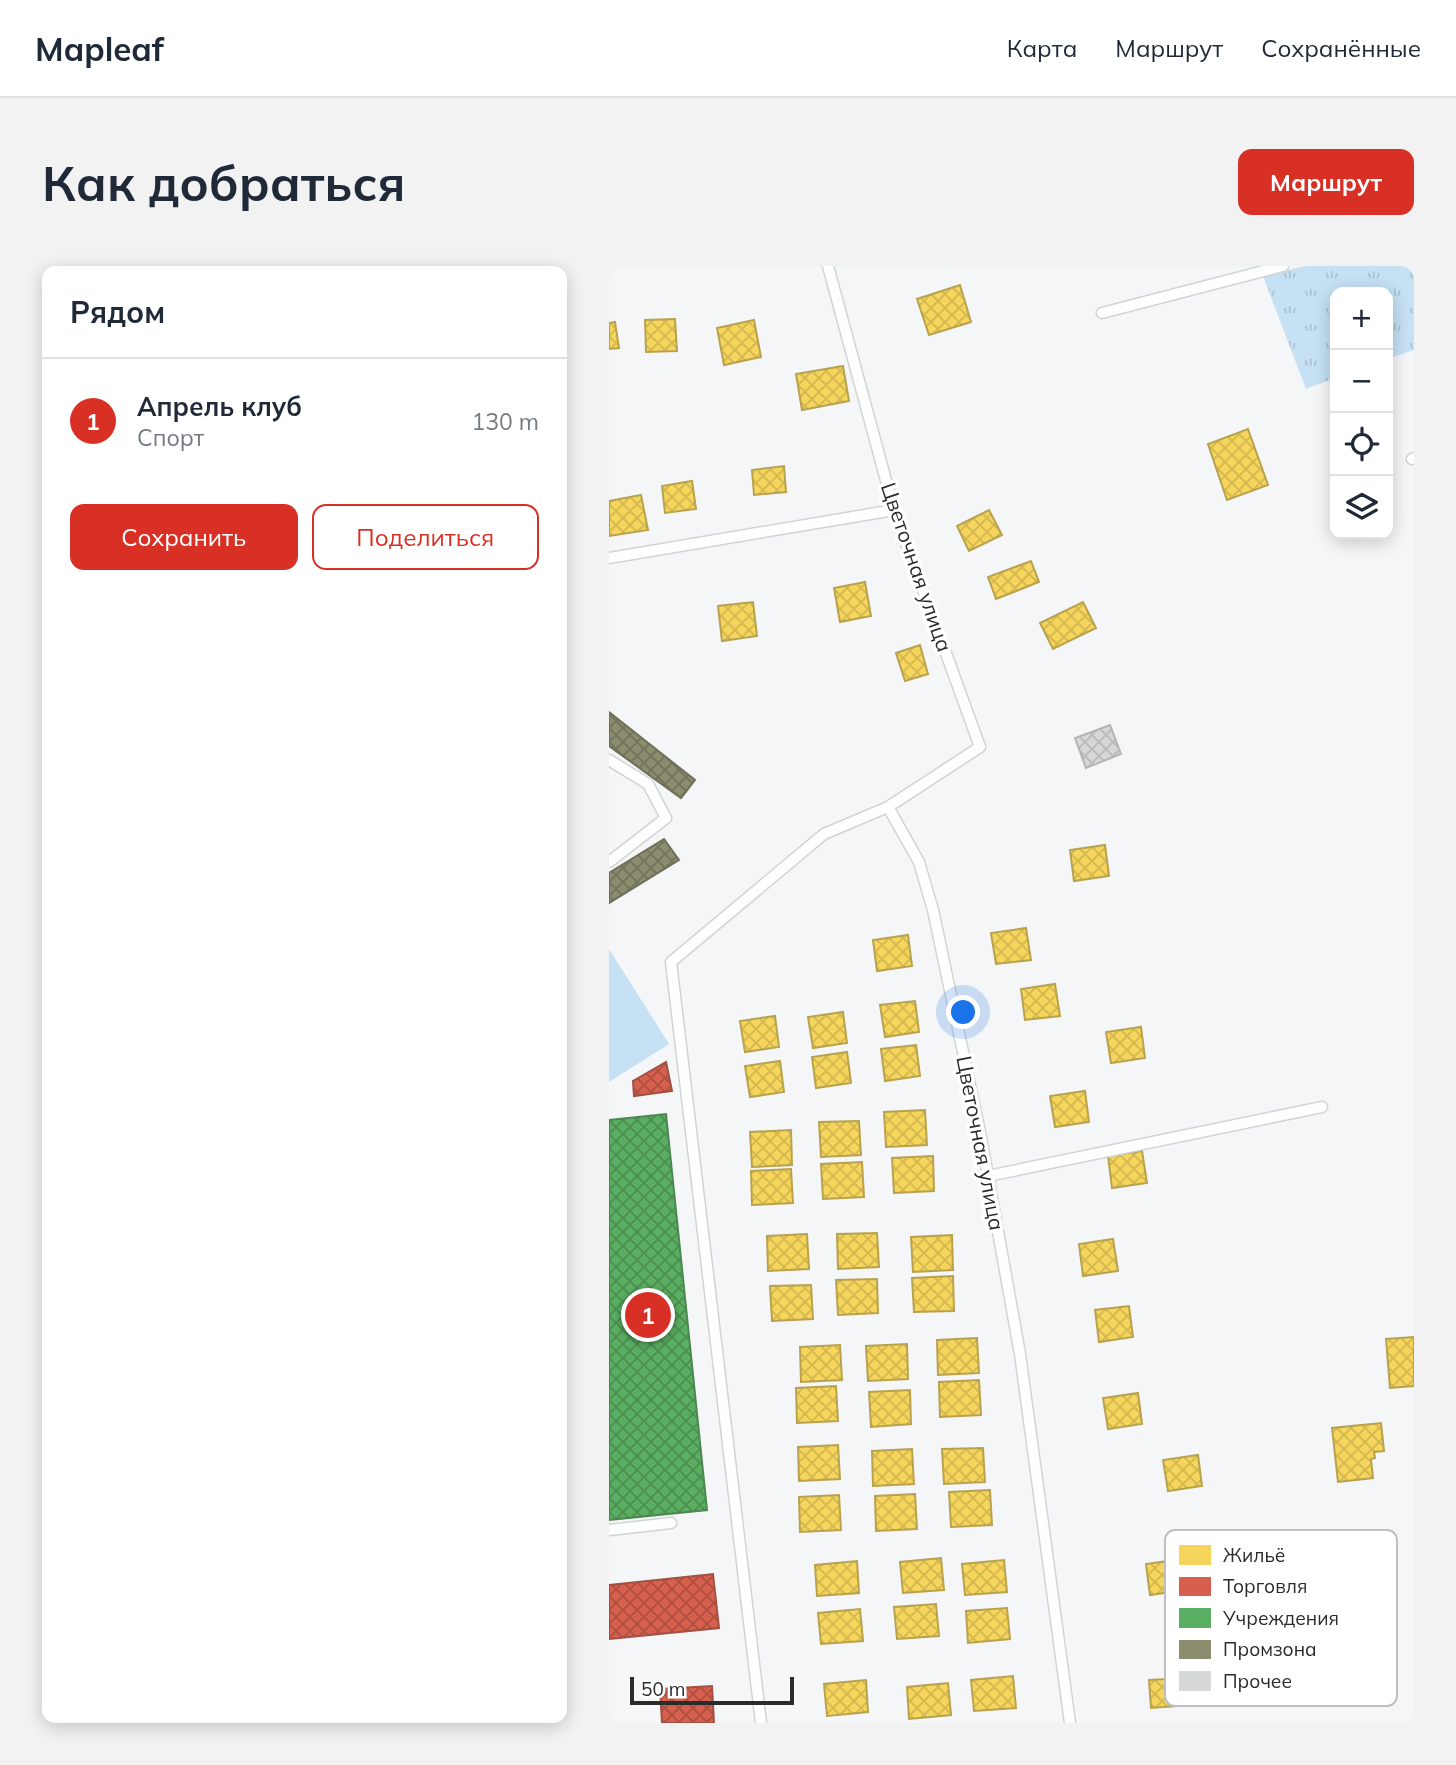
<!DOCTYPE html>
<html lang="ru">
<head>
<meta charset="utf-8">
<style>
	body { margin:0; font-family:Mulish,sans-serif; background:#f2f2f3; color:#1f2937 }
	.controls { position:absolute; right:21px; top:21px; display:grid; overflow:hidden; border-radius:14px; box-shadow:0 4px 18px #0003 }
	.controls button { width:63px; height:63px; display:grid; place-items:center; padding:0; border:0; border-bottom:2px solid #e0e1e3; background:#fff; color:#1f2937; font:35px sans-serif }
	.scale { position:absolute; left:21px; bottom:18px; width:164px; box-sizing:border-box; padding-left:7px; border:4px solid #2a2b2b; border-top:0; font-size:19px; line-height:24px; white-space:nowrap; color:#2a2b2b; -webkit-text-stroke:5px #fff; paint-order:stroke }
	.you { position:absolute; left:355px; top:747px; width:24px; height:24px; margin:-18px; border:5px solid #fff; border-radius:50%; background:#1a73e8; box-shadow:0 0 0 10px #1a73e833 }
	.badge { display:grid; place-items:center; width:46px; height:46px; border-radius:50%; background:#d93025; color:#fff; font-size:23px; font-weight:700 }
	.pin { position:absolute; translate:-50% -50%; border:4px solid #fff; box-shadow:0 2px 7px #0006 }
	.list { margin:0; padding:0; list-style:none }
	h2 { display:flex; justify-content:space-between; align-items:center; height:91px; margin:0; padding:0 28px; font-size:30px }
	h2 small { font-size:23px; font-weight:400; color:#747a83 }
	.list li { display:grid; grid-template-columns:46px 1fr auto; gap:21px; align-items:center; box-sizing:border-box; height:126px; padding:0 28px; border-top:2px solid #e0e1e3 }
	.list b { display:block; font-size:26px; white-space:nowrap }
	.list p { margin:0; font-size:23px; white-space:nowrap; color:#747a83 }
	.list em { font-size:23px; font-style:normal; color:#747a83 }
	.actions { display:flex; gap:14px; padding:21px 28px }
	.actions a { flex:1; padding:16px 0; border:2px solid #d93025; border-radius:14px; text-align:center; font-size:24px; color:#d93025 }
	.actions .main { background:#d93025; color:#fff }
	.icon { flex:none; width:38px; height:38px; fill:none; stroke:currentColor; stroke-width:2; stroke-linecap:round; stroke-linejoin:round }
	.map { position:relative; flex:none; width:805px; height:1457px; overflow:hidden; border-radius:14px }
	header { display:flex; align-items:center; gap:42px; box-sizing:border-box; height:98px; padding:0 35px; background:#fff; border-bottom:2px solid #e0e1e3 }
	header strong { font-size:33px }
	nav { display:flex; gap:38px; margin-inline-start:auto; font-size:24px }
	.intro { display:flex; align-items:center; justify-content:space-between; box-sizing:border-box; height:168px; padding:0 42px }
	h1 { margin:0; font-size:49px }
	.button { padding:18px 32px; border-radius:14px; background:#d93025; color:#fff; font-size:24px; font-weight:700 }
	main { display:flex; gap:42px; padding:0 42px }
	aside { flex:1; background:#fff; border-radius:14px; box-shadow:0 4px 18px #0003 }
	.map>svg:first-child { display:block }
	.grass { fill:url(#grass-tufts) }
	.pitch { fill:#c5e1f3 }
	.homes { fill:url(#homes-cross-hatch); stroke:#b9a24d; stroke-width:2 }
	.shops { fill:url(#shops-cross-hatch); stroke:#a25043; stroke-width:2 }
	.public { fill:url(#public-cross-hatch); stroke:#4c8751; stroke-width:2 }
	.industry { fill:url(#industry-cross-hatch); stroke:#6f6f5a; stroke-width:2 }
	.building { fill:url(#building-cross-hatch); stroke:#b3b4b4; stroke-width:2 }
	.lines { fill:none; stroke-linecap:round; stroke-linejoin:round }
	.service-casing { stroke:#d2d4d4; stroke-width:13 }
	.service { stroke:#fdfefe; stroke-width:10 }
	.labels { text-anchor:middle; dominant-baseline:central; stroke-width:7; stroke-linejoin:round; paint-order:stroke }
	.street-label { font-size:21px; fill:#2a2b2b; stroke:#fff }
	.key { fill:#fff; stroke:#bfbfbf; stroke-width:2 }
	.key-label { font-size:19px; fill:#2a2b2b }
</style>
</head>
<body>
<header>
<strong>Mapleaf</strong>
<nav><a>Карта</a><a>Маршрут</a><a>Сохранённые</a></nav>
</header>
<div class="intro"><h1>Как добраться</h1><a class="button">Маршрут</a></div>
<main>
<aside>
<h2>Рядом<small></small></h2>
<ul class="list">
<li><span class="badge">1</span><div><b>Апрель клуб</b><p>Спорт</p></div><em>130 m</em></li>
</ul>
<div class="actions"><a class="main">Сохранить</a><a>Поделиться</a></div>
</aside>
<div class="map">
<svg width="805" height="1457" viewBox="0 0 805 1457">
	<defs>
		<pattern id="grass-tufts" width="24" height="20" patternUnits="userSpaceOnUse" patternTransform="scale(1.75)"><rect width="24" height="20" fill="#c5e1f3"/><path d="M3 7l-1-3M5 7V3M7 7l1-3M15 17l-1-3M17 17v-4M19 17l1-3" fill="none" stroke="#a9c1d0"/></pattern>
		<pattern id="homes-cross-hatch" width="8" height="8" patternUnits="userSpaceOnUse" patternTransform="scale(1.75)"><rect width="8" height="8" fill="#f6d55c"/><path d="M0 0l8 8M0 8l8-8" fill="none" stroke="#d3b750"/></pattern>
		<pattern id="shops-cross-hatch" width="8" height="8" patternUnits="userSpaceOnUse" patternTransform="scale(1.75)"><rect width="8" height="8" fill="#d6604d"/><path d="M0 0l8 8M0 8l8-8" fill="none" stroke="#ae4f40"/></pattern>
		<pattern id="public-cross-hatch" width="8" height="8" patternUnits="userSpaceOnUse" patternTransform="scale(1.75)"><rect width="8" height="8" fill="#5aae61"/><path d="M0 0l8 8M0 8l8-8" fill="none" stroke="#4b8e50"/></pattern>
		<pattern id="industry-cross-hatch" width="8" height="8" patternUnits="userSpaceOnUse" patternTransform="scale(1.75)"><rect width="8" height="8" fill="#8c8c6e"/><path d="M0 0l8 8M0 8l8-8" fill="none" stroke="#73735b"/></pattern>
		<pattern id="building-cross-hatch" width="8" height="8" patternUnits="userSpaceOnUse" patternTransform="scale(1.75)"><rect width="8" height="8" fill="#d6d8d8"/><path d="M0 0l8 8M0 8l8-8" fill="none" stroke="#b8baba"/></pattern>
	</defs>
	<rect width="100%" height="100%" fill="#f4f6f7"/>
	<!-- grass -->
	<path class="grass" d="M696,0h109v84l-26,9v-67h-53v86l-29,11 -43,-113z"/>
	<!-- pitch -->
	<path class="pitch" d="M0,683l60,95 -60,38z"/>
	<!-- homes -->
	<g class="homes">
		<path d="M351,19l11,37 -42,13 -12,-36z"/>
		<path d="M66,53l2,32 -31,1 -1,-32z"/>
		<path d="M145,54l7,37 -37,8 -7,-37z"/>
		<path d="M6,56l4,26 -10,1v-26z"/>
		<path d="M234,100l6,35 -47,9 -6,-36z"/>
		<path d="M639,163l20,56 -41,15 -19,-56z"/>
		<path d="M175,200l2,26 -32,3 -2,-25z"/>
		<path d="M83,215l4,28 -31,4 -3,-27z"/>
		<path d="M32,229l7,35 -39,6v-35z"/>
		<path d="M380,244l13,25 -33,16 -12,-25z"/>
		<path d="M422,295l8,21 -43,17 -8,-22z"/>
		<path d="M256,316l6,34 -31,6 -6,-34z"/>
		<path d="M144,336l4,34 -35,5 -4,-35z"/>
		<path d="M474,336l13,26 -43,21 -13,-26z"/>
		<path d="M311,379l8,29 -23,7 -9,-28z"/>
		<path d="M496,579l4,31 -35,5 -4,-31z"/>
		<path d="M417,662l5,32 -35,4 -5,-31z"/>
		<path d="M299,669l4,31 -35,5 -4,-31z"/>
		<path d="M446,718l5,32 -35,4 -4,-31z"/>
		<path d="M306,735l4,31 -34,5 -5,-32z"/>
		<path d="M234,746l4,31 -34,5 -5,-31z"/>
		<path d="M166,750l4,31 -34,5 -5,-31z"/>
		<path d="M532,761l4,31 -34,5 -5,-31z"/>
		<path d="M307,779l4,31 -35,5 -4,-32z"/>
		<path d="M238,786l4,31 -35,5 -4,-31z"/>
		<path d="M171,795l4,31 -34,5 -5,-31z"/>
		<path d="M476,825l4,31 -34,5 -5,-31z"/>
		<path d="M316,844l2,35 -41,2 -2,-35z"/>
		<path d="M250,855l2,34 -40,2 -2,-35z"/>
		<path d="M182,864l1,35 -40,2 -2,-35z"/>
		<path d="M533,885l5,32 -35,5 -4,-32z"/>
		<path d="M324,890l1,35 -40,2 -2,-35z"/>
		<path d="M253,896l2,35 -41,2 -2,-35z"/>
		<path d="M182,903l2,34 -41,2 -1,-34z"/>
		<path d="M268,967l2,34 -41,2 -1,-35z"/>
		<path d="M198,968l2,35 -41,2 -1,-35z"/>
		<path d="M343,969l1,35 -40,2 -2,-35z"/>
		<path d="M504,973l5,32 -35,5 -4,-32z"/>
		<path d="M344,1010l1,35 -40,1 -2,-34z"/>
		<path d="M268,1013l1,34 -40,2 -2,-35z"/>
		<path d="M202,1019l2,34 -41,2 -2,-35z"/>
		<path d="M520,1040l4,31 -34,5 -4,-32z"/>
		<path d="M805,1071v49l-24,2 -4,-49z"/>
		<path d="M368,1072l2,35 -41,2 -1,-35z"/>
		<path d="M298,1078l1,35 -40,2 -2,-35z"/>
		<path d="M231,1079l2,35 -41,2 -1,-35z"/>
		<path d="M370,1114l2,35 -41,2 -1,-35z"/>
		<path d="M227,1120l2,35 -41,2 -1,-35z"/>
		<path d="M301,1124l1,34 -40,3 -2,-35z"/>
		<path d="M529,1127l4,31 -34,5 -5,-31z"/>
		<path d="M772,1157l3,28 -10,1 1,6 -4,1 2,19 -35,4 -6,-54z"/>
		<path d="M229,1179l2,34 -41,2 -1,-34z"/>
		<path d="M374,1182l2,34 -41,2 -2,-35z"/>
		<path d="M303,1183l2,35 -41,2 -1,-35z"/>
		<path d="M589,1189l4,31 -34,5 -5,-31z"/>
		<path d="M381,1224l2,35 -41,2 -2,-35z"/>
		<path d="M306,1228l2,35 -41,2 -1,-35z"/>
		<path d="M230,1229l2,35 -41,2 -1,-35z"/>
		<path d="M332,1292l3,32 -41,3 -3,-31z"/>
		<path d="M572,1293l4,31 -35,5 -4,-31z"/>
		<path d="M395,1294l3,32 -42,3 -3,-31z"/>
		<path d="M248,1295l2,32 -42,3 -2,-31z"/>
		<path d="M327,1338l3,32 -42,3 -3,-32z"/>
		<path d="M398,1342l3,31 -42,4 -2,-32z"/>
		<path d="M251,1343l3,32 -42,3 -3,-31z"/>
		<path d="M404,1410l3,32 -42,3 -3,-31z"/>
		<path d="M578,1412l2,27 -38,3 -2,-28z"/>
		<path d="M257,1414l2,32 -41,4 -3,-32z"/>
		<path d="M339,1417l3,32 -42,4 -2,-32z"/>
	</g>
	<!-- shops -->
	<g class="shops">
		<path d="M57,796l6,29 -38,5 -1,-15z"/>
		<path d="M104,1308l6,54 -110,11v-54z"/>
		<path d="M103,1420l2,37h-52l-2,-34z"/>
	</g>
	<!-- public -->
	<path class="public" d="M57,848l41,396 -98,10v-400z"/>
	<!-- industry -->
	<g class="industry">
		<path d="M0,446l86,68 -14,18 -72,-52z"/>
		<path d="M55,573l15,21 -70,43v-30z"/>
	</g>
	<!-- building -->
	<path class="building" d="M501,459l11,29 -35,14 -11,-30z"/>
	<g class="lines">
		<!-- service casing -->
		<g class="service-casing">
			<g id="service">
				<path d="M219,0l66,244 86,237 -92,60 31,55 14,48 48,227 39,217 50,369"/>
				<path d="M493,47l181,-47"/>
				<path d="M803,193l2,-1"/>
				<path d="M0,292l285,-48"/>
				<path d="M0,494l39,24 18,34 -57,44"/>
				<path d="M379,910l334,-69"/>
				<path d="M0,1264l62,-7"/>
				<path d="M152,1457l-90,-761 153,-128 64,-27"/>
			</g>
		</g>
		<!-- service -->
		<use href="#service" class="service"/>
	</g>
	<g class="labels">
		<!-- street labels -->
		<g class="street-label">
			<text transform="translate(308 301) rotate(71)">Цветочная улица</text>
			<text transform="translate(372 877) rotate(79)">Цветочная улица</text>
		</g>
	</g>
	<!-- legend -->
	<rect x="556" y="1264" width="232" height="176" rx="10" class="key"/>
	<rect x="570" y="1279" width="32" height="20" fill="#f6d55c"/>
	<rect x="570" y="1311" width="32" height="19" fill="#d6604d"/>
	<rect x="570" y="1342" width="32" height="20" fill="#5aae61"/>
	<rect x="570" y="1374" width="32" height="19" fill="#8c8c6e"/>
	<rect x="570" y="1405" width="32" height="20" fill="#d6d8d8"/>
	<g class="key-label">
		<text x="614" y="1296">Жильё</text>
		<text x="614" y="1327">Торговля</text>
		<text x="614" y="1359">Учреждения</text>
		<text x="614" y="1390">Промзона</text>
		<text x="614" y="1422">Прочее</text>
	</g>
</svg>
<div class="controls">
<button>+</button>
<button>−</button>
<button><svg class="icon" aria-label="locate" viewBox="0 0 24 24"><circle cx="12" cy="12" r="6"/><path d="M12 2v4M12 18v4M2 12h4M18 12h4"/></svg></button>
<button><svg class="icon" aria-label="layers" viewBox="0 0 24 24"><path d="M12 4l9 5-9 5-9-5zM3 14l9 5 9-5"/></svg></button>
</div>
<div class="scale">50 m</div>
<div class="you"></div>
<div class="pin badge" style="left:39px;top:1049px">1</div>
</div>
</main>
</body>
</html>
